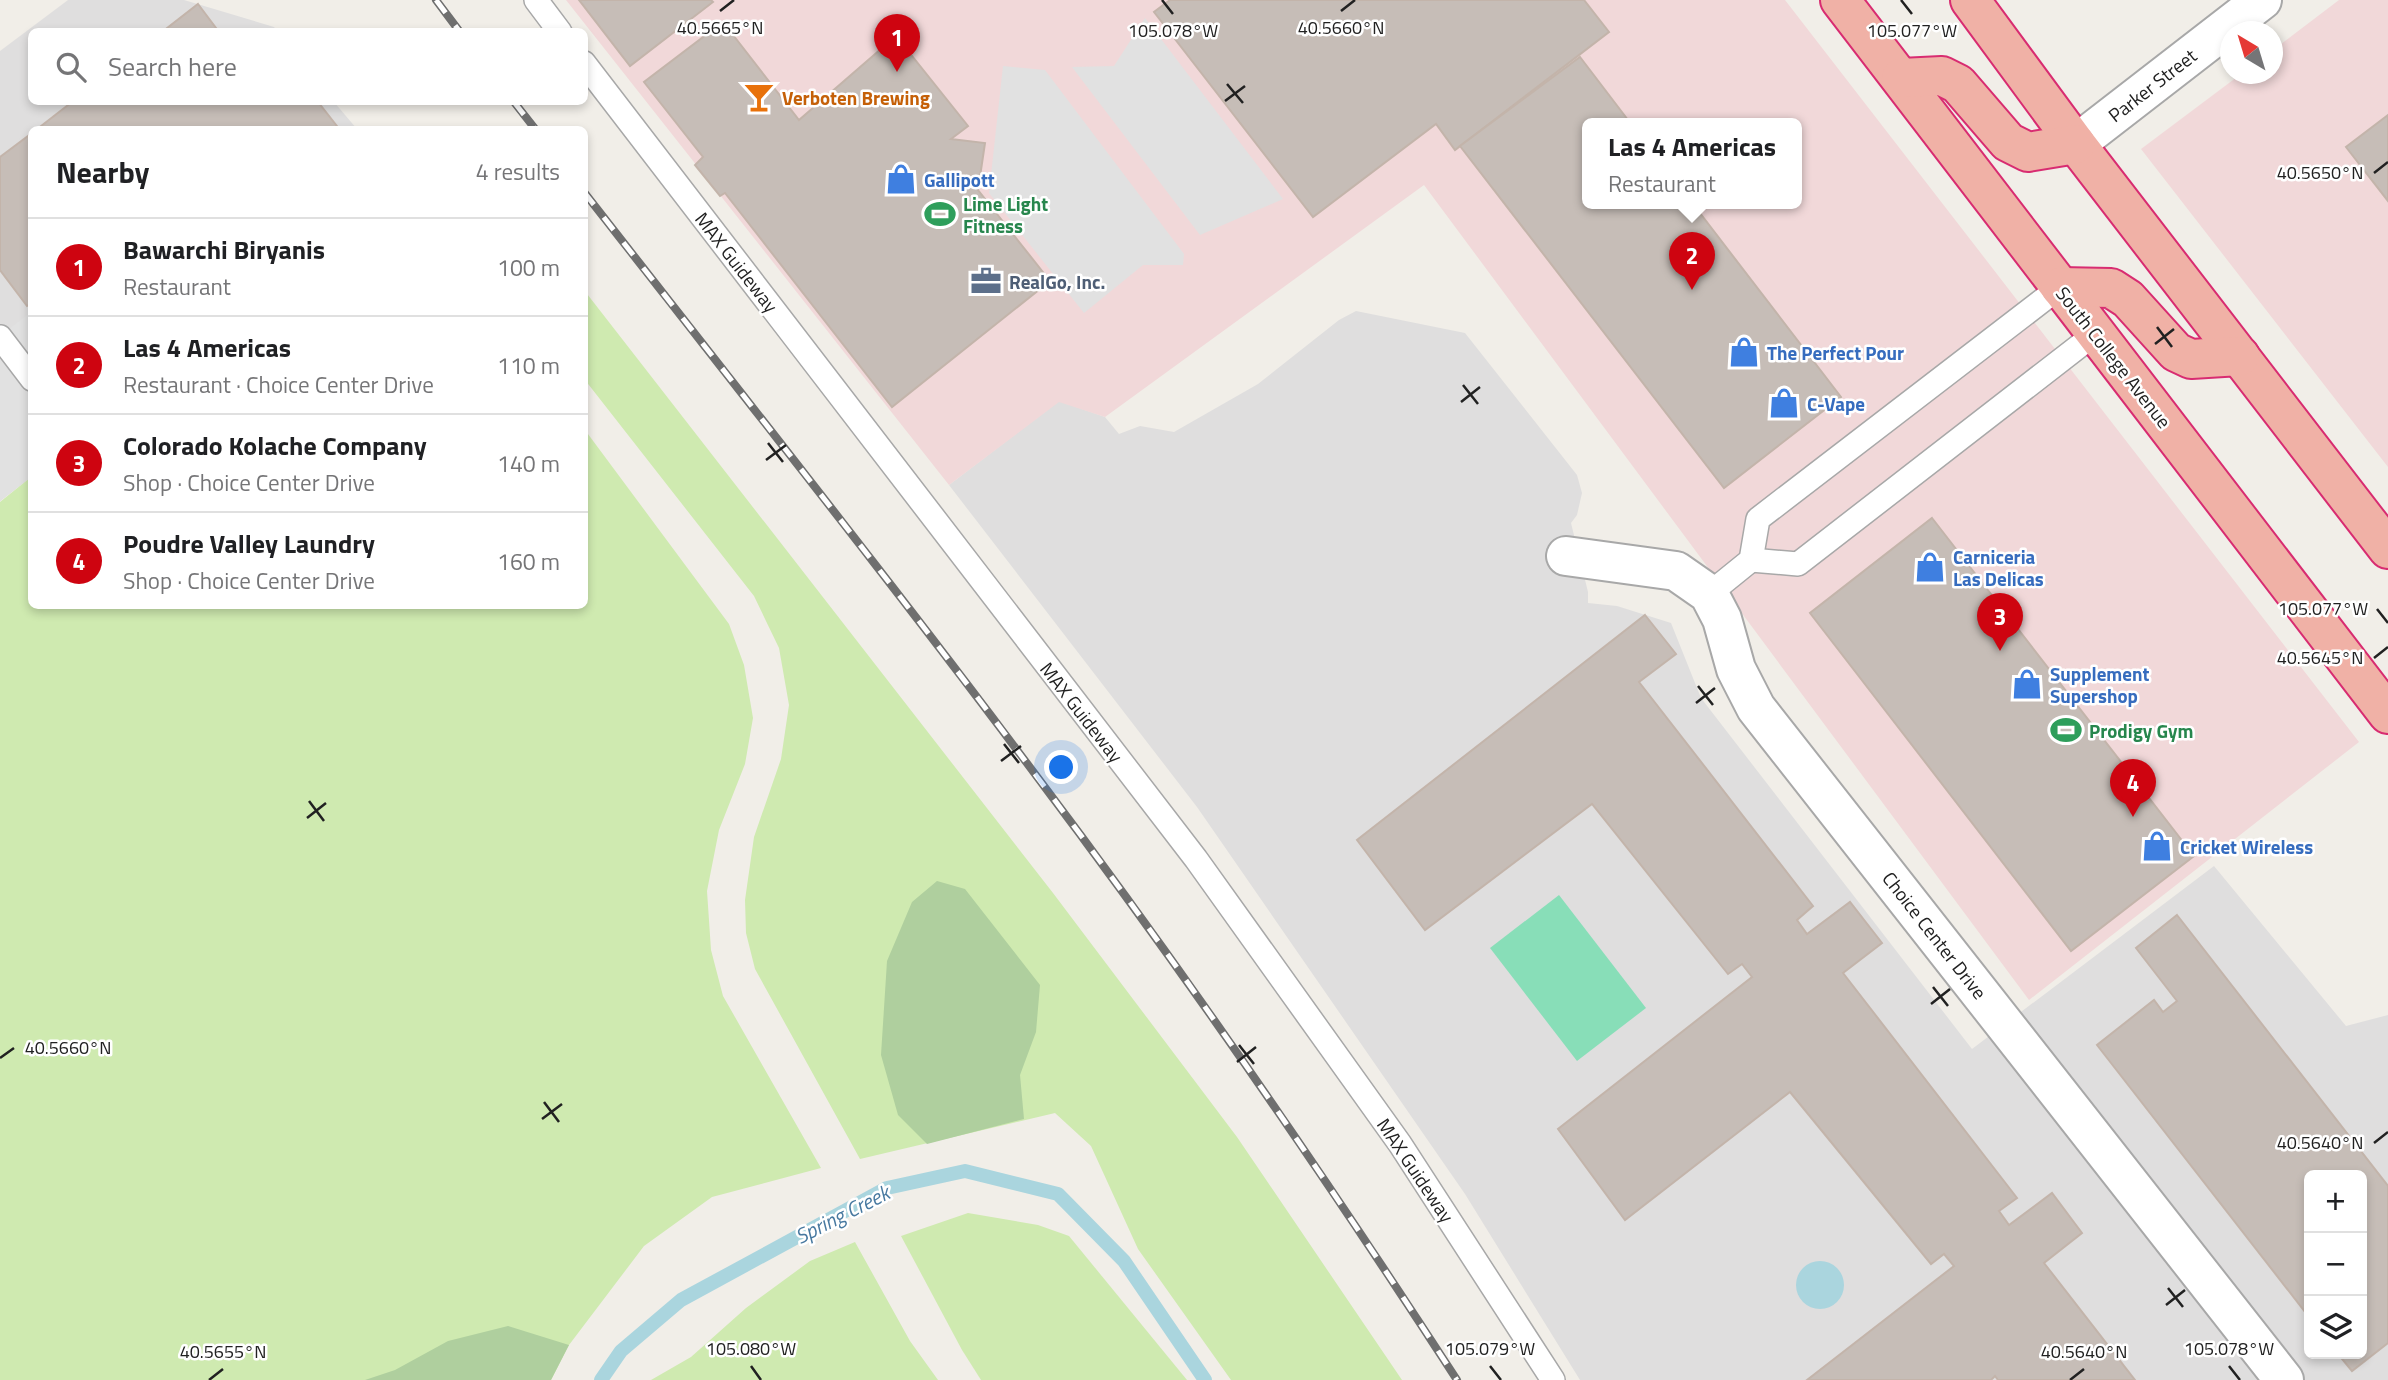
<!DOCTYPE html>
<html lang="en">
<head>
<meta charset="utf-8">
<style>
	body { margin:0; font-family:"Titillium Web",sans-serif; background:#f2f2f2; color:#202124 }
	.controls { position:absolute; right:21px; bottom:21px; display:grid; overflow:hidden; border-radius:10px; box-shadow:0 4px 10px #0003 }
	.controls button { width:63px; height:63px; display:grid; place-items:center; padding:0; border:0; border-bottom:2px solid #e0e0e0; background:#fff; color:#202124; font:35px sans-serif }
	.compass { position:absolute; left:2220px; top:21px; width:63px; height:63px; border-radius:50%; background:#fff; box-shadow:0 4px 10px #0003; rotate:322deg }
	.you { position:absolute; left:1062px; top:768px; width:24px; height:24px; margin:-18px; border:5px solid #fff; border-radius:50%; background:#1a73e8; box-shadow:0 0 0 10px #1a73e833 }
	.badge { display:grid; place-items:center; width:46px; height:46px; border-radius:50%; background:#ce0410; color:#fff; font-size:23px; font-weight:700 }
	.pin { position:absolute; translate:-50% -58px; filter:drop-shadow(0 2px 4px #0008) }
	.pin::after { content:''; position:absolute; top:37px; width:24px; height:21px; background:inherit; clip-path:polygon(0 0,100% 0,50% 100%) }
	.popup { position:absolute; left:1582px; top:118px; width:220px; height:91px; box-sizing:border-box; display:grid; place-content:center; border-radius:10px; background:#fff; filter:drop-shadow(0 2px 5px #0005); font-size:23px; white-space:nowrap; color:#757577 }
	.popup b { font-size:26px; color:#202124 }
	.popup::after { content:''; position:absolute; left:50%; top:100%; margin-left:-14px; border:14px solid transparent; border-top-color:#fff }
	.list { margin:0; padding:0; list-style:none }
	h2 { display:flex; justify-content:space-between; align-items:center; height:91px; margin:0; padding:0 28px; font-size:30px }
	h2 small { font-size:23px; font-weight:400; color:#757577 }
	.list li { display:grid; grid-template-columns:46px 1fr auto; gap:21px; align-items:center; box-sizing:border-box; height:98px; padding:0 28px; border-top:2px solid #e0e0e0 }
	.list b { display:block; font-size:26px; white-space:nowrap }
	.list p { margin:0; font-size:23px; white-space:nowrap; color:#757577 }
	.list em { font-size:23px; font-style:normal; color:#757577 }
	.icon { flex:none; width:38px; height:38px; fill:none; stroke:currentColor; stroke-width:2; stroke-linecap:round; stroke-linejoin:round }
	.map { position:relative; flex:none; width:2388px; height:1380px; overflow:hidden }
	.search { position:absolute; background:#fff; box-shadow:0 4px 10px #0003; left:28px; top:28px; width:560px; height:77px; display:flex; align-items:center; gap:18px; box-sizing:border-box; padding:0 24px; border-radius:10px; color:#757577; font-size:26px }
	.panel { position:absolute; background:#fff; box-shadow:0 4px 10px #0003; left:28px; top:126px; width:560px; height:483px; border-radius:10px }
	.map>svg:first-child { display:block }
	.residential { fill:#dfdede; fill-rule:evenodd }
	.commercial { fill:#f1d8d9; fill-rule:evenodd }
	.grass { fill:#cfeab0 }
	.forest { fill:#afcf9e }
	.pitch { fill:#88deb8 }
	.parking { fill:#e1e1e1 }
	.water { fill:#aad5de }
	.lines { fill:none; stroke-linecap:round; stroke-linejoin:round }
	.stream { stroke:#aad5de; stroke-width:14 }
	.building { fill:#c6bdb7; stroke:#c3b4aa; stroke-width:2 }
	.service-casing { stroke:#a8a8a8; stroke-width:26 }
	.minor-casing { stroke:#a8a8a8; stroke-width:42 }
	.trunk-casing { stroke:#d82c71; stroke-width:42 }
	.service { stroke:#fff; stroke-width:23 }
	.minor { stroke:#fff; stroke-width:38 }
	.trunk { stroke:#f0b1a6; stroke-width:38 }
	.rail-casing { stroke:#6f6f6f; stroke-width:8 }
	.rail { stroke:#fff; stroke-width:5; stroke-dasharray:16; stroke-linecap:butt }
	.ticks { fill:none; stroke:#212121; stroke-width:2.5 }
	.labels { text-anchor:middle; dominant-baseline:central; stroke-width:5; stroke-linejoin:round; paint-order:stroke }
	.street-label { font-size:19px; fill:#212121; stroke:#fff }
	.food-label { font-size:19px; font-weight:bold; fill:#c56008; stroke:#fff; text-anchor:start }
	.shop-label { font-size:19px; font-weight:bold; fill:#366cbe; stroke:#fff; text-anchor:start }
	.leisure-label { font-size:19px; font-weight:bold; fill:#27864d; stroke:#fff; text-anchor:start }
	.service-label { font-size:19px; font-weight:bold; fill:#4e5e75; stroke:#fff; text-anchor:start }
	.water-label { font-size:21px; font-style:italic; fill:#4879a0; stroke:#fff }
	.ticks-label { font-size:18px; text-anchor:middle; fill:#212121; stroke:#fff; stroke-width:5; stroke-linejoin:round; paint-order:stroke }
</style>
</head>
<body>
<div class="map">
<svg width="2388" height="1380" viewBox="0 0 2388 1380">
	<rect width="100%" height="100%" fill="#f1eee8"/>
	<!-- residential -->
	<g class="residential">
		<path d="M68,0h116l90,27 3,4 -245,1v70h302l23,27 -325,1 -1,347 -31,24v-450z"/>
		<path d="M1356,311l109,22 112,142 5,18 -5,22 -6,8 17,69v11l29,3 54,17 30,75 271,351 242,-183 132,160 42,-11v365h-808l-115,-186 -268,-387 -248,-322 110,-84 46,16 14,17 21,-8 34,6 84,-48 81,-64zM2309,1175h53v179h-53z"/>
	</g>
	<!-- commercial -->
	<g class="commercial">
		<path d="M566,0h1219l574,742 -330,258 -605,-815 -319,232 -46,-15 -110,83zM1587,124h210v80h-210z"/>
		<path d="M2339,0h49v467l-247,-318 100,-75h31l1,-24z"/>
	</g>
	<!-- grass -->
	<g class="grass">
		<path d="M584,290l469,603 184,244 165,243h-171l-93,-131 -47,-103 -36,-33 -195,46 -105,-190 -9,-36 -1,-33 9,-63 27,-78 8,-54 -10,-57 -25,-52 -169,-216z"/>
		<path d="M585,430l144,194 15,41 9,53 -8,46 -26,66 -12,61 4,59 12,46 98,172 -109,29 -68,49 -75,99 -18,35h-551v-878l31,-25 1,129h552z"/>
		<path d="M968,1213l70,12 31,11 118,144h-206l-19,-30 -61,-114z"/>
		<path d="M855,1242l55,99 28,39h-287l40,-23 55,-49 64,-47z"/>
	</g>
	<!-- forest -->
	<g class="forest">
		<path d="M937,881l28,8 75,96 -4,47 -16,43 4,44 -97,25 -29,-29 -17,-60 6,-94 25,-59z"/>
		<path d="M508,1326l61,19 -18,35h-186l30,-10 53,-29z"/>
	</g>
	<!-- pitch -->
	<path class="pitch" d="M1559,895l87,113 -69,53 -87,-113z"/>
	<!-- parking -->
	<g class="parking">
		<path d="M1145,18l138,181 -83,36 -128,-168 42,-1z"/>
		<path d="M1003,66l42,4 139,184 -1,11h-40l-59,48 -95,-120z"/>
		<path d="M31,312v165l-31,24v-165z"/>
	</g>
	<!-- water -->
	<circle class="water" cx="1820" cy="1285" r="24"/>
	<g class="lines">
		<!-- stream -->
		<path class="stream" d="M601,1380l20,-29 60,-51 206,-112 78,-17 93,23 66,67 81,119"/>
	</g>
	<!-- building -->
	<g class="building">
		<path d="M579,0h132l2,2 -83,64z"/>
		<path d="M1170,0h414l25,32 -154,118 -19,-26 -123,93 -159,-205z"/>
		<path d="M198,4l21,28h-57z"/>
		<path d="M723,22l76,98 97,-84 72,90 -17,13 34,4 -7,47 72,91 -158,126 -167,-214 -5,3 -25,-31 8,-8 -59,-75z"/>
		<path d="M1580,57l51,67h-44v80h106l148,193 -117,91 -264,-342z"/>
		<path d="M72,102h246l22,28h-304z"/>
		<path d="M2388,115v86l-42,-54z"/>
		<path d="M32,133v170l-5,3 -27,-36v-113z"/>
		<path d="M1932,518l262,338 -123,95 -261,-338z"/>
		<path d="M1645,615l31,39 -37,28 174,224 -16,14 10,14 43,-32 32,41 -39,30 174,225 -18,13 10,14 43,-32 30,40 -38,30 91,117h-137l-3,-4 -4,4h-184l147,-114 -10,-12 -13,10 -141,-172 -165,128 -67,-91 194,-152 -10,-13 -14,10 -136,-170 -167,126 -68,-90z"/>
		<path d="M2177,915l211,271v157l-36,28 -14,-17h24v-179h-53v142l-212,-272 57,-45 9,12 14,-11 -41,-53z"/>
	</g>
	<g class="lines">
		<!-- service casing -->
		<g class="service-casing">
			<g id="service">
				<path d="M536,0l24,32"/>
				<path d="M584,63l612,796 204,285 153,236"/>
				<path d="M0,337l32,42"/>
				<path d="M1751,560l47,4 298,-231"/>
				<path d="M1709,594l42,-34 7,-41 302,-232"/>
			</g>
		</g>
		<!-- minor casing -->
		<g class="minor-casing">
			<g id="minor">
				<path d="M2076,144l186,-144"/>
				<path d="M1566,556l110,15 33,23 13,25 14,50 20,39 528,672"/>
			</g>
		</g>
		<!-- trunk casing -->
		<g class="trunk-casing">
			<g id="trunk">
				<path d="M1840,0l548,714"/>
				<path d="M1970,0l106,144 312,405"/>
				<path d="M1901,78l41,-2 16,8 50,58 20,10 48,-8"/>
				<path d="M2060,287l51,1 17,11 48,53 15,7 49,-3"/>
			</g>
		</g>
		<!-- service -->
		<use href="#service" class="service"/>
		<!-- minor -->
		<use href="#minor" class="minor"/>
		<!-- trunk -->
		<use href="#trunk" class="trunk"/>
		<!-- rail casing -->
		<g class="rail-casing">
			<g id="rail">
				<path d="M436,0l24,32"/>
				<path d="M514,102l22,28"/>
				<path d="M584,192c152,195 306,388 454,586 147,195 286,397 419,602"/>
			</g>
		</g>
		<!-- rail -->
		<use href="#rail" class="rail"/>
	</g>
	<!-- ticks -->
	<path class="ticks" d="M1162,0l11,14M1901,0l11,14M720,11l14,-11M1341,11l14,-11M1227,84l16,19M1225,101l20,-15M2374,173l14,-11M2157,327l15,20M2155,344l19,-15M1463,385l15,19M1461,402l19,-15M768,443l15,19M766,460l20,-15M2377,609l11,14M2374,658l14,-11M1698,686l15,19M1696,703l19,-15M1004,744l15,19M1001,761l20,-15M309,801l15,20M307,818l19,-15M1933,987l15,19M1931,1004l19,-15M1239,1045l15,19M0,1058l14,-10M1237,1062l19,-15M544,1102l15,20M542,1119l20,-15M2374,1143l14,-11M2168,1288l15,19M2166,1305l19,-15M751,1366l10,14M1490,1366l11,14M2229,1366l11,14M209,1380l14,-11M2070,1380l14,-11"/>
	<!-- icons -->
	<defs>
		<g id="bar-bare" transform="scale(2.415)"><path d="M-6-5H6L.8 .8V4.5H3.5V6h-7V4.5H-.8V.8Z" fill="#e8710a" stroke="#fff" stroke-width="2.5" paint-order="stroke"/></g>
		<g id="shop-bare" transform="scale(2.415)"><path d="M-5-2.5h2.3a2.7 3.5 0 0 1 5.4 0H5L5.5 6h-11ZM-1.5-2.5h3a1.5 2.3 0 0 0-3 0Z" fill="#3f7fe0" stroke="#fff" stroke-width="2.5" paint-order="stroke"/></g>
		<g id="stadium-bare" transform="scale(2.415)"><path d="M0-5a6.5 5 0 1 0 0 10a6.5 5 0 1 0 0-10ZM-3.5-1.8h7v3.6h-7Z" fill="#2e9e5b" stroke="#fff" stroke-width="2.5" paint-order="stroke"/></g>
		<g id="office-bare" transform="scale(2.415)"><path d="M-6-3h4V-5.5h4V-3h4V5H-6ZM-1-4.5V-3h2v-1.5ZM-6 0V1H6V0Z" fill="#5c6f8a" stroke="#fff" stroke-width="2.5" paint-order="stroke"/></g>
	</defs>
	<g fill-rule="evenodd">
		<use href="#bar-bare" x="759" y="97"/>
		<use href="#shop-bare" x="901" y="179"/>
		<use href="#stadium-bare" x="940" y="214"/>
		<use href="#office-bare" x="986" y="281"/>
		<use href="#shop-bare" x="1744" y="352"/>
		<use href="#shop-bare" x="1784" y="403"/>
		<use href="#shop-bare" x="1930" y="567"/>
		<use href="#shop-bare" x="2027" y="684"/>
		<use href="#stadium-bare" x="2066" y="730"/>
		<use href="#shop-bare" x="2157" y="846"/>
	</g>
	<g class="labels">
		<!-- street labels -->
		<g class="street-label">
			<text transform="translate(2152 85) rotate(-38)">Parker Street</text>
			<text transform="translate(737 262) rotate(52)">MAX Guideway</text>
			<text transform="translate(2114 357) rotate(52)">South College Avenue</text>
			<text transform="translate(1082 712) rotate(52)">MAX Guideway</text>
			<text transform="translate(1935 935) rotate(52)">Choice Center Drive</text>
			<text transform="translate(1416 1170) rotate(56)">MAX Guideway</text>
		</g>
		<!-- food labels -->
		<g class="food-label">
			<text x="782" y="97">Verboten Brewing</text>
		</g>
		<!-- shop labels -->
		<g class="shop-label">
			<text x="924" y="179">Gallipott</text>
			<text x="1767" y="352">The Perfect Pour</text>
			<text x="1807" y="403">C-Vape</text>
			<text x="1953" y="556">Carniceria<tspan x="1953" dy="22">Las Delicas</tspan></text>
			<text x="2050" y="673">Supplement<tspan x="2050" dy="22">Supershop</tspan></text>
			<text x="2180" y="846">Cricket Wireless</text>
		</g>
		<!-- leisure labels -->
		<g class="leisure-label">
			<text x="963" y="203">Lime Light<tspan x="963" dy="22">Fitness</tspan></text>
			<text x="2089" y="730">Prodigy Gym</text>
		</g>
		<!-- service labels -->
		<g class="service-label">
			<text x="1009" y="281">RealGo, Inc.</text>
		</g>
		<!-- water labels -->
		<g class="water-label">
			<text transform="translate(842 1214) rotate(-27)">Spring Creek</text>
		</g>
	</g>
	<g class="ticks-label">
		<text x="720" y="34">40.5665°N</text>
		<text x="1341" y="34">40.5660°N</text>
		<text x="1912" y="37">105.077°W</text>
		<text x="1173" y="37">105.078°W</text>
		<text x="2320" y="179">40.5650°N</text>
		<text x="2323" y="615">105.077°W</text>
		<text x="2320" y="664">40.5645°N</text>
		<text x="68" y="1054">40.5660°N</text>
		<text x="2320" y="1149">40.5640°N</text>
		<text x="751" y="1355">105.080°W</text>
		<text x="1490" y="1355">105.079°W</text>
		<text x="2229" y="1355">105.078°W</text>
		<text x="223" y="1358">40.5655°N</text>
		<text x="2084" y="1358">40.5640°N</text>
	</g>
</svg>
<div class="controls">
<button>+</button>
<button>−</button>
<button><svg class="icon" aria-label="layers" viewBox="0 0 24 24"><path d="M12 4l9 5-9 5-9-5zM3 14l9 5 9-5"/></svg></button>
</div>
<svg class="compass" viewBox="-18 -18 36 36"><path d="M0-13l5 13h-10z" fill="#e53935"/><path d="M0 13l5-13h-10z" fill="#757577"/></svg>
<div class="you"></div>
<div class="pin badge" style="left:897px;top:72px">1</div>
<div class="pin badge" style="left:1692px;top:290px">2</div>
<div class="popup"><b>Las 4 Americas</b>Restaurant</div>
<div class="pin badge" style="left:2000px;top:651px">3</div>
<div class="pin badge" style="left:2133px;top:817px">4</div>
<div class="search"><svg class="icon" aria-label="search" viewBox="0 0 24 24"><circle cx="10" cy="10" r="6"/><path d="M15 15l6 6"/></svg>Search here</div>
<section class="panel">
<h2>Nearby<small>4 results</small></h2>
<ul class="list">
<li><span class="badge">1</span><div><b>Bawarchi Biryanis</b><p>Restaurant</p></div><em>100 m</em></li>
<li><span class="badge">2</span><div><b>Las 4 Americas</b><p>Restaurant · Choice Center Drive</p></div><em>110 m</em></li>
<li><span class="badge">3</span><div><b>Colorado Kolache Company</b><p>Shop · Choice Center Drive</p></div><em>140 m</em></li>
<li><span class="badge">4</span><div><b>Poudre Valley Laundry</b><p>Shop · Choice Center Drive</p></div><em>160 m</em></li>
</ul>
</section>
</div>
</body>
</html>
